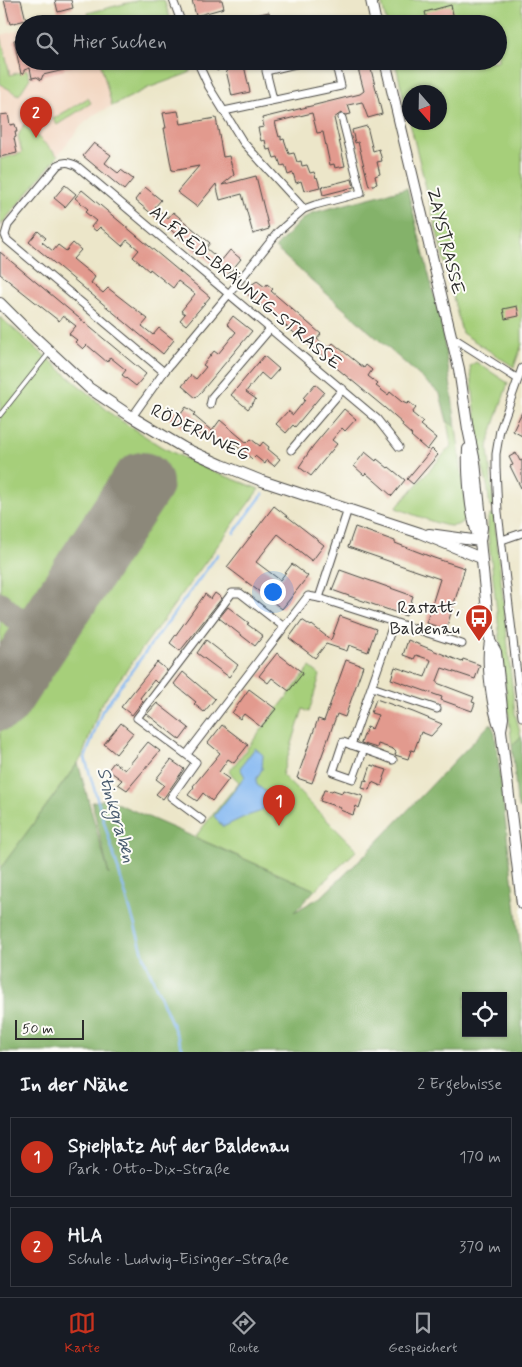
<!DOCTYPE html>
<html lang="de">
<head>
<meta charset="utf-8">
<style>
	body { margin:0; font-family:Mynerve,sans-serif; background:#20242c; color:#f1f3f6 }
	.controls { position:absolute; right:15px; bottom:15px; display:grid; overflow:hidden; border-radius:0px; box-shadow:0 1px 4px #0004 }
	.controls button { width:45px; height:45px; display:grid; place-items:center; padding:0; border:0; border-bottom:1px solid #363941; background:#171b24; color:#f1f3f6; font:25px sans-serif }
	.compass { position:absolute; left:402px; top:85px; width:45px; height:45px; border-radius:50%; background:#171b24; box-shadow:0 1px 4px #0004; rotate:160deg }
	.scale { position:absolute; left:15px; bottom:12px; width:69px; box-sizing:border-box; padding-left:5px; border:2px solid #2b2b2b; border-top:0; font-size:14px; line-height:18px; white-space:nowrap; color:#2b2b2b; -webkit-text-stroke:4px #fdfcf7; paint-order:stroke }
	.you { position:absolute; left:272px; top:591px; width:18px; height:18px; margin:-12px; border:4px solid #fff; border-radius:50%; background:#1a73e8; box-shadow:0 0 0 8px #1a73e833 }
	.badge { display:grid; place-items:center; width:32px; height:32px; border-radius:50%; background:#c8321e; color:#fff; font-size:16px; font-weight:700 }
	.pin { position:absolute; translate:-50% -41px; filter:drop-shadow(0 1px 2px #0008) }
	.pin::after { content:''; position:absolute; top:26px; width:18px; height:15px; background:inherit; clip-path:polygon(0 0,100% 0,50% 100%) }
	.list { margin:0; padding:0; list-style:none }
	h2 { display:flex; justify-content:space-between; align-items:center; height:65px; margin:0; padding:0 20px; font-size:21px }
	h2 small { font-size:16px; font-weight:400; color:#9ea1a6 }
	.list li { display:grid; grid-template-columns:32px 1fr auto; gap:15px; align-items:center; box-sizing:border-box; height:80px; margin:0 10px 10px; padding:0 10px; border:1px solid #363941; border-radius:0px }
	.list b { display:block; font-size:19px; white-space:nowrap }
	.list p { margin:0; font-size:16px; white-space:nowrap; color:#9ea1a6 }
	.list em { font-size:16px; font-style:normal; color:#9ea1a6 }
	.icon { flex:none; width:28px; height:28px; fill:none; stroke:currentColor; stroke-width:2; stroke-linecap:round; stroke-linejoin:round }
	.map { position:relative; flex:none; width:522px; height:1052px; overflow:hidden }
	.search { position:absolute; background:#171b24; box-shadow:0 1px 4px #0004; left:15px; right:15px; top:15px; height:55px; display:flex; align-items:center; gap:12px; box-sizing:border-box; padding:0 18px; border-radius:28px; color:#9ea1a6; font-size:19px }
	.sheet { height:245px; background:#171b24 }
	nav { display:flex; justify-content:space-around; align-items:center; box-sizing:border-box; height:70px; border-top:1px solid #363941; background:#171b24; font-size:14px; color:#9ea1a6 }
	nav a { display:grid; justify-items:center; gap:2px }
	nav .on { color:#c8321e }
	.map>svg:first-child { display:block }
	.built { fill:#f2d4be }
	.green { fill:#a6cf7a; stroke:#687d52 }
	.forest { fill:#84b26a; stroke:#586e4a; fill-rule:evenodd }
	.water { fill:#83b7f1; stroke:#57718e }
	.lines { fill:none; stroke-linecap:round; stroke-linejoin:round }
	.stream { stroke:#83b7f1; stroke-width:2.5 }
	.taxiway { stroke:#8c887a; stroke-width:25 }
	.runway { stroke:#8c887a; stroke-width:62 }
	.building { fill:#e29a8e }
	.lane-casing { stroke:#484743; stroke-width:5.5 }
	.street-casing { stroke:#484743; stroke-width:9 }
	.secondary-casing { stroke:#484743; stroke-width:12 }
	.lane { stroke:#fff; stroke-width:4 }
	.street { stroke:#fff; stroke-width:7 }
	.secondary { stroke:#fff; stroke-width:10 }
	.labels { text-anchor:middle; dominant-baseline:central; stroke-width:4; stroke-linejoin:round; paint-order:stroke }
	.street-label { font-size:18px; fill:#2b2b2b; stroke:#fdfcf7 }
	.poi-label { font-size:18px; fill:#2b2b2b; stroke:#fdfcf7; text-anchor:end }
	.water-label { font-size:19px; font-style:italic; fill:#4a5c70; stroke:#fdfcf7 }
</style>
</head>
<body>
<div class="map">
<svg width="522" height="1052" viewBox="0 0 522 1052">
	<rect width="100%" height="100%" fill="#fdfcf7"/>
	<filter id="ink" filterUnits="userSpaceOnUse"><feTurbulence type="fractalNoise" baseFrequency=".02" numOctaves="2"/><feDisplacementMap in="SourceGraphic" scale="10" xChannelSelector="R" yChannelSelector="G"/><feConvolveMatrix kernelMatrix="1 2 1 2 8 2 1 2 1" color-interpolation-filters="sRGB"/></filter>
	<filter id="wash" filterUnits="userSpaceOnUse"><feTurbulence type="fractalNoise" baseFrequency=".0096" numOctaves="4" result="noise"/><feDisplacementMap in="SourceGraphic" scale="20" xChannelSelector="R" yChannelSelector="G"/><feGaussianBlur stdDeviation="1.12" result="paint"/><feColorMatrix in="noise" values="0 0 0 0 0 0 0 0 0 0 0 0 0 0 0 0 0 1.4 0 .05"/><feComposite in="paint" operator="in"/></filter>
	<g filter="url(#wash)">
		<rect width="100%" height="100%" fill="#ece6c9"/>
		<!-- built -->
		<g class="built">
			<path d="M88,13l3,11h-46z"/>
			<path d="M24,29v32h76l12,45 -17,8 -14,12 -81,102v-196l1,3z"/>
		</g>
		<!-- green -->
		<g class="green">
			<path d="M139,0h25l8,24h-81l-3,-11z"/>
			<path d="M381,0h141v344l-8,23 -52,-34 -52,-210 30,-1v-30h-30l-1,30 -14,-61h103v-37h-111z"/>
			<path d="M0,32l10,43 17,-5 3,8 -11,17 -19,-11z"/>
			<path d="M100,61h88l3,8 -2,4 -41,15 -36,18z"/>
			<path d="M88,98l3,5 -34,22 -4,-6z"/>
			<path d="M37,105l3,8 -7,10 -6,-11 2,-3z"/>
			<path d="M24,124l34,32 -58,70v-67l22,-6 -4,-17z"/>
			<path d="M0,317l114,99 46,30 47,23 52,20 -159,217 -18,51 -82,112z"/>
			<path d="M476,362l32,21 -18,54 -2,11 6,59h-4l-3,-23 -6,-23 -11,-95z"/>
			<path d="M447,421l9,6 11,86c-2,7 -6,12 -14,13 -11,1 -45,-14 -57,-18l55,-62z"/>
			<path d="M494,514l21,199 6,24 -9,8 -24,-212v-16l2,-2z"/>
			<path d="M310,667l10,8 -11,37 -6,-3 -21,66 75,75 -42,40 -120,-53 44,-55 -10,-10z"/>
		</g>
		<!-- forest -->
		<g class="forest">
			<path d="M407,188l34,135 8,50 7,54 -9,-6 -7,-27 -165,-146 26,-28 11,-7z"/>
			<path d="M491,723l4,10 27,230v89h-522v-183l78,-106 31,112 -17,-73 15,-3 208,91 -21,22 28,-16 41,-39zM466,996h37v37h-37z"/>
			<path d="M521,737l1,2v70l-3,-1 -2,-6 -5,-57z"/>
		</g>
		<!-- water -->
		<path class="water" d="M255,748l8,7 -1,14 -6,11 1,5 15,12 -1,6 -12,9 -15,5 -21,10 -9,-11 31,-39 -5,-9z"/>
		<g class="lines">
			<!-- stream -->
			<g class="stream">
				<path d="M234,533l29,-39"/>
				<path d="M184,1052l-38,-89 -61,-205 17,-47 116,-157"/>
			</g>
			<!-- taxiway -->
			<path class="taxiway" d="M0,604l39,35"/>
			<!-- runway -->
			<path class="runway" d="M0,700l142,-217"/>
		</g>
		<g id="blocks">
			<!-- building -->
			<g class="building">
				<path d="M4,0h17l5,20 -16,4z"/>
				<path d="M55,0h16l2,8 -15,4z"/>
				<path d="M192,0h30l2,8 -28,8z"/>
				<path d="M451,5l4,19h-27l-3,-12z"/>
				<path d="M269,12l3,12h-13l-3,-9z"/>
				<path d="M24,37v24h55l1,3 -16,4v2l-21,5 -2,5 -4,-3 -5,1 -2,-10 -6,2v3l-3,1 -7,-34z"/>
				<path d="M212,61h31l7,31 -18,4 -7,-30 -8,5z"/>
				<path d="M356,61h13l13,53 -14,4 -6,-16 -14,3 3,9 -5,1 -5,-2 -7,5 11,48 -10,2 -1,-4 -4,1 -7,-33 -6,1 -5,-20 -37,9 4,15 2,-1v4l3,-1 5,15 5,-1 3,9 4,-1 1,5 5,-1 3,8 4,-1 2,6 1,-1 3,10 -16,4 -3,-10 -5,2 -3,-10 -5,2 -3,-10 -4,1 -3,-9 -4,1 -3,-9 -4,1 -2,-10 -4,1 -3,-13 6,-1 -2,-9 98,-24 4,-3z"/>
				<path d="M178,111l3,13 35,-6 7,39 6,-1 5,19 -12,10 34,-9 13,53 -16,5 -11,-40 -22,6 -4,-16 -19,23 -20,-15 22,-26 -27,5 -8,-43h2l-3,-15z"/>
				<path d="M8,114l2,11 5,-1 2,8h-2l1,5 -2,1 3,15 -17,4v-42z"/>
				<path d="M367,126l6,25 6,-2 3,12 -5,1 3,12 -5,2 2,8 -8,2 -11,-44 -3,1 -3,-13z"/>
				<path d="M94,143l17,12 -6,8 13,10 3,-3 12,9 -9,11 -41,-34z"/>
				<path d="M352,179l2,8 -31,8 -2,-8z"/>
				<path d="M65,185l11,9 -11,13 -11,-9z"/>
				<path d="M145,187l16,13 -6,7 13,11 5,-6 37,31 -4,5 15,13 9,-11 11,9 -14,17 -30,-24h-3l-4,-6 -55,-46z"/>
				<path d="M82,190l128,107 -24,28 -6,-5 5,-6 -4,-3 14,-17 -17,-13 -5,7 -23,-19 -1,2 -16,-14 6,-7 -12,-10 -5,6 -22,-19 -4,4 -5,-4 5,-6 -11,-9 3,-3 -13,-11z"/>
				<path d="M38,231l8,7 -4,4 11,9 5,-6 8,6 7,-8 8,7 -8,9 22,18 -4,6 12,10 5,-5 40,31 -6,7 11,9 6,-7 15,12 -11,14 -134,-112z"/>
				<path d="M0,252l146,122 -10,12 -14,-11 4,-5 -16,-13 -3,5 -20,-17 -4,4 -8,-7 2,-2 -8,-6 7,-8 -13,-10 -4,5 -59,-47z"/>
				<path d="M257,281l8,6 2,-3 6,5 -2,2 50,43 -4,5 11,9 5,-5 31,25 2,-3 6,5 -4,6 10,8 -2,2 12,9 2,-3 12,10 5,2 2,-2 7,6 -4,5 11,9 -3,3 16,13 -9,12 -16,-14 1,-1 -10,-9 1,-2 -18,-16 -139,-115 5,-8z"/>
				<path d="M517,306l2,10 -14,3 -2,-10z"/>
				<path d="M233,316l19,15 -56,67 -14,-12 9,-11 5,4 10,-12 -3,-2 11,-14 4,3 18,-22 -9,-8z"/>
				<path d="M264,356l15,13 -10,11 -8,-7 -13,16 -2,3 10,7 -8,10 -17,-14z"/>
				<path d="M315,384l9,8 -29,35 -2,-2 -7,8 -10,-9 12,-13 5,4 12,-15 -2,-2z"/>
				<path d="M186,407l9,6 -2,2 19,16 8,-11 27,23 4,-4 9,7 3,-4 6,5 -1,2 12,10 -6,7 -7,-6 -2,4 -10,-8 -3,3 -21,-18 -5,7 -17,-14 -3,5 -19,-15 -3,5 -16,-11 6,-9 7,5z"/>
				<path d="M344,409l12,10 -11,12 -3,-3 -10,12 5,4 -26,32 -12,-9 14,-21z"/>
				<path d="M522,412v24l-9,-5z"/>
				<path d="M432,449l6,6 -25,29 -6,-5z"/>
				<path d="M365,452l11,9 1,-2 11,9 1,-1 16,13 -13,16 -26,-23 -2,2 -10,-9z"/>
				<path d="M516,453l4,8 2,-1v30l-12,-24 3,-1 -4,-8z"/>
				<path d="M274,506l50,39 -12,16 -34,-27 -22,28 24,18 12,-16 16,12 -26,33 -55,-42z"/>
				<path d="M355,527l40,14v2l39,15 31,10 -19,61 -20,-6 14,-44 -92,-32z"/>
				<path d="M340,570l73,26 -7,20 -74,-26z"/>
				<path d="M215,593l7,5 -42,53 -10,-8 35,-49 6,5z"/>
				<path d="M228,607l21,16 -2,1 16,12 -8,10 -36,-28z"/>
				<path d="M340,616l36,13 -8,23 -19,-7 -2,6 -21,-7 -11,14 -26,-20 13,-18 9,6 1,-1 19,15z"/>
				<path d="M206,640l32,25 -9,12 -32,-24z"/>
				<path d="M408,640l54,22 1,-3 17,6 -5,14 -33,-11 -5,13v2l37,14 -2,5 3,1 -3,8 -31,-11 1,-3 -51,-18 4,-12 30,10 6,-17 -15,-5 -2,4 -11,-4z"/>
				<path d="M277,653l26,20 -14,18 -17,-13 -4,5 -9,-7z"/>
				<path d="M346,660l17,6 -18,51 -8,-3 -25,69 -15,-5 21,-59 6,2z"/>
				<path d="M157,662l10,8 -10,13 -3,-3 -14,18 3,3 -11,14 -11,-8z"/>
				<path d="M183,672l32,27 -11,13 -10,-8 2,-2 -22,-18z"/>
				<path d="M249,689l27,20 -15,18 -17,-13 -4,5 -8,-6z"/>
				<path d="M376,699l37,13 29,12 -11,12 -10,-4 -7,19 -3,-1 -3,9 -13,-4 1,-3 -3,-3 -15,-5 -1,4 -16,-5 6,-16 5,2 6,-14 -7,-2z"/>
				<path d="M157,703l32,25 -9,12 -33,-26z"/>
				<path d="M121,723l12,10 -17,21 -12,-10z"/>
				<path d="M222,725l26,20 -14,18 -6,-4 -9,13 10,7 -17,22 -9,-8 -6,8 -9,-6 6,-8 -1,-1 27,-33 -12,-10z"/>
				<path d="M148,742l12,9 -33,39 -9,-6 4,-4 -14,-10 6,-8 11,8z"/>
				<path d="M171,760l13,9 -21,30 -7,-5 8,-9 -8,-6z"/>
				<path d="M371,765l16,5 -6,16 -9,-4 -3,8 -7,-2 2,-8 4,1 -2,-1z"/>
				<path d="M324,790l8,1 1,-1 9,3 1,-3 20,6 -4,12 -3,-2 -3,9 -13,-5 1,-2 -21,-7z"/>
			</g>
		</g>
	</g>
	<g filter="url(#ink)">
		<use href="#blocks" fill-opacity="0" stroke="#484743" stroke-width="1"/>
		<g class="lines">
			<!-- lane casing -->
			<g class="lane-casing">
				<path id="lane" d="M0,415l50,-63"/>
			</g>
			<!-- street casing -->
			<g class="street-casing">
				<g id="street">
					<path d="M173,0l9,24"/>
					<path d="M197,61l12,26 34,55 61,67"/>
					<path d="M273,99l-7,-28 42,-10"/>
					<path d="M224,111l117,-25 -6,-25"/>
					<path d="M452,337l66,42"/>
					<path d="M522,368l-22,62 -4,24v13l2,45 24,205"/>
					<path d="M164,372l-157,-132 -2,-5 3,-10 50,-60c7,-4 11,-3 19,1l300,253 22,28"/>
					<path d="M210,405l2,-8 58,-68"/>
					<path d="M132,417l32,-45 64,-77 50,-63 26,-23 11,-4 46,-12 -19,-75"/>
					<path d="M291,450l52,-61"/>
					<path d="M502,540l20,-7"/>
					<path d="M319,598l143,46"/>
					<path d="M372,687l65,22"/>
					<path d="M351,745l43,-123"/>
					<path d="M364,749l-11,30 -20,-7 10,-30c17,6 34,12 50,18"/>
					<path d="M187,754l121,-158 11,2 29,-89"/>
					<path d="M202,820l-31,-23 25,-35 -59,-44 95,-125h8l44,34"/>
				</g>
			</g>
			<!-- secondary casing -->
			<g class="secondary-casing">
				<g id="secondary">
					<path d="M371,0l5,24"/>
					<path d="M385,61l74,308 9,60 7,33 7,66 -2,13 10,100c-4,21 2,70 11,89"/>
					<path d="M0,303l27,27 62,58 43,29 52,31 38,17 40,16 158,52 61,25"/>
					<path d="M468,449c-1,22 2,66 10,87"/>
					<path d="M429,534l51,7"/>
					<path d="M490,641l6,11 1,9 6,57 -2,12 21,174"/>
				</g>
			</g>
			<!-- lane -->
			<use href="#lane" class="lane"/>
			<!-- street -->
			<use href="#street" class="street"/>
			<!-- secondary -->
			<use href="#secondary" class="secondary"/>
		</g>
	</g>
	<!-- icons -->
	<defs>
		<g id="bus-pin" transform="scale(1.4375)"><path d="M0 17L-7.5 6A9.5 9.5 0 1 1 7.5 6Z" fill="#c8321e" stroke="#fdfcf7"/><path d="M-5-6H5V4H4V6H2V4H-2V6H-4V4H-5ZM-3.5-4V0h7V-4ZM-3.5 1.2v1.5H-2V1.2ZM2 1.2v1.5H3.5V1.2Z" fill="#fff"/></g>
	</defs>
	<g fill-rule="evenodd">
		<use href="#bus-pin" x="479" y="618"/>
	</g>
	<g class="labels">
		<!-- street labels -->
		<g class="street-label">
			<text transform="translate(445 241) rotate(76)">ZAYSTRASSE</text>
			<text transform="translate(245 288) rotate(40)">ALFRED-BRÄUNIG-STRASSE</text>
			<text transform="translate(200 433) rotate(26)">RÖDERNWEG</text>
		</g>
		<!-- poi labels -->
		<g class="poi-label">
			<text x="460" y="608">Rastatt,<tspan x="460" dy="21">Baldenau</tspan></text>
		</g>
		<!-- water labels -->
		<g class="water-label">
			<text transform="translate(116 815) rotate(74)">Stinkgraben</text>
		</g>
	</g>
</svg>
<div class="controls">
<button><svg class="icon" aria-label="locate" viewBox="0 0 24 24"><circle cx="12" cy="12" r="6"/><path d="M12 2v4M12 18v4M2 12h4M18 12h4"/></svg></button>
</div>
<svg class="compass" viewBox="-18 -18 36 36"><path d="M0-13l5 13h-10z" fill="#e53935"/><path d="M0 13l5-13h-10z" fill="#9ea1a6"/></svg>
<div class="scale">50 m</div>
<div class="you"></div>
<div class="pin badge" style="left:279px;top:826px">1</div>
<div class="pin badge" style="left:36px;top:138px">2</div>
<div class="search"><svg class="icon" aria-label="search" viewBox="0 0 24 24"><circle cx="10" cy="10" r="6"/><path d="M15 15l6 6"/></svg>Hier suchen</div>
</div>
<section class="sheet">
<h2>In der Nähe<small>2 Ergebnisse</small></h2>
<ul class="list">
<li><span class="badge">1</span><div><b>Spielplatz Auf der Baldenau</b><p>Park · Otto-Dix-Straße</p></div><em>170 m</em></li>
<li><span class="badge">2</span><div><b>HLA</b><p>Schule · Ludwig-Eisinger-Straße</p></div><em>370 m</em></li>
</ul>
</section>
<nav>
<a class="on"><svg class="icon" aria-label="map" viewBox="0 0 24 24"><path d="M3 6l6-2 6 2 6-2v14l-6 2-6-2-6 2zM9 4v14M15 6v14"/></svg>Karte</a>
<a><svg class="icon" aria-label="directions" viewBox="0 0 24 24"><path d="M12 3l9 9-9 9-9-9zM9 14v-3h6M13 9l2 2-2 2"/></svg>Route</a>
<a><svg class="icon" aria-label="saved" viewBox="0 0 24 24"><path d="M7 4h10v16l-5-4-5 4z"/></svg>Gespeichert</a>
</nav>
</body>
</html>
